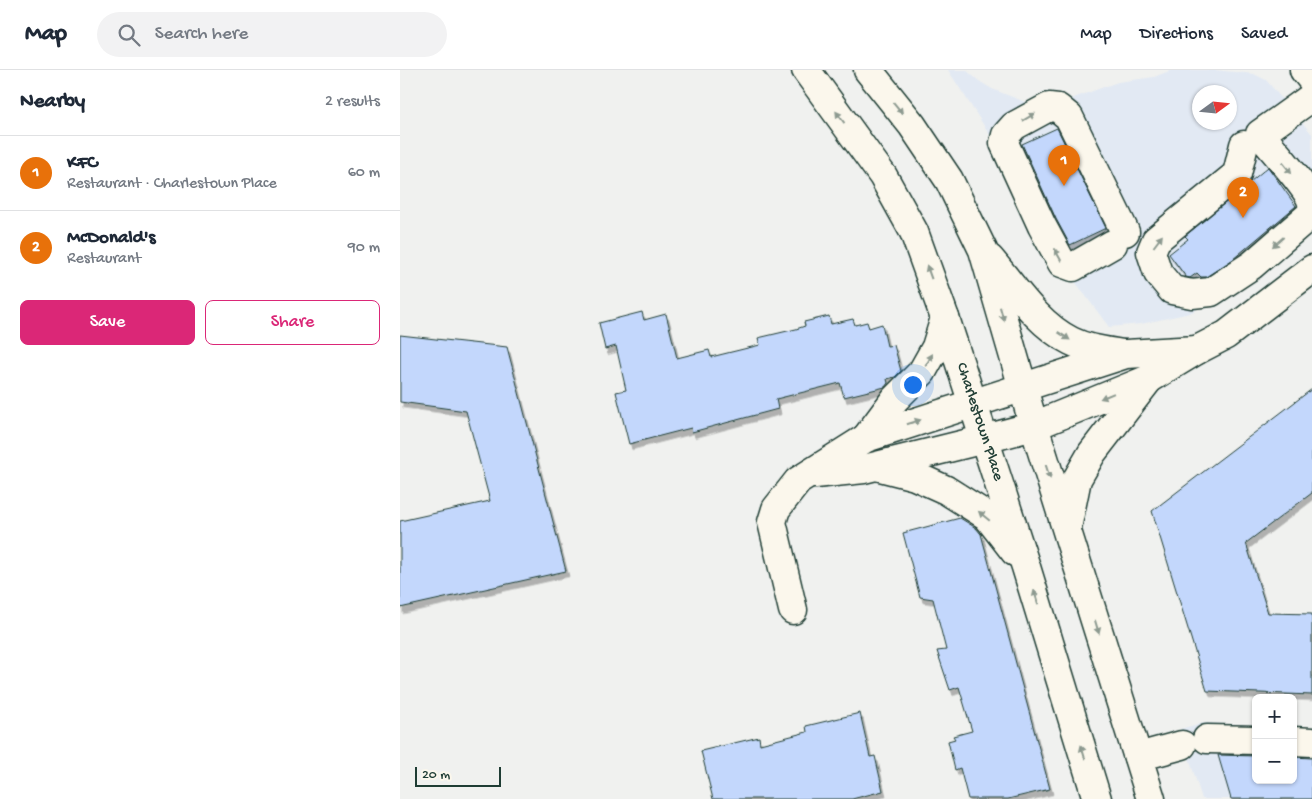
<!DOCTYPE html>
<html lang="en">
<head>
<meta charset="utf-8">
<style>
	body { margin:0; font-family:"Gochi Hand",sans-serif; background:#f2f2f3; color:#1f2937 }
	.controls { position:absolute; right:15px; bottom:15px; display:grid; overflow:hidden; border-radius:8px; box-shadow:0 1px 4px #0004 }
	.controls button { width:45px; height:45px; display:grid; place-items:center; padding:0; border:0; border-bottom:1px solid #e0e1e3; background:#fff; color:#1f2937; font:25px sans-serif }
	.compass { position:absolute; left:792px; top:15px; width:45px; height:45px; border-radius:50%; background:#fff; box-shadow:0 1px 4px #0004; rotate:75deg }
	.scale { position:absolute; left:15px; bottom:12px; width:86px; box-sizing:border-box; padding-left:5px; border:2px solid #1f3d34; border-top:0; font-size:14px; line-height:18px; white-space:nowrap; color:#1f3d34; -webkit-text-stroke:4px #fbf7ec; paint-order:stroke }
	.you { position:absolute; left:512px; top:314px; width:18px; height:18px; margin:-12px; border:4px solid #fff; border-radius:50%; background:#1a73e8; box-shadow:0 0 0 8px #1a73e833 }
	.badge { display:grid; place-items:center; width:32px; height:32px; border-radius:50%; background:#db2777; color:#fff; font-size:16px; font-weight:700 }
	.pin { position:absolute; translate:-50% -41px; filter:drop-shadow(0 1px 2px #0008) }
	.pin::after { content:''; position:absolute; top:26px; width:18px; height:15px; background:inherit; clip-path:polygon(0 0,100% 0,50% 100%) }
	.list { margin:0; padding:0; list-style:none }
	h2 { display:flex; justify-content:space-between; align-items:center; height:65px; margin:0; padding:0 20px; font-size:21px }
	h2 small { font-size:16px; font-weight:400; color:#747a83 }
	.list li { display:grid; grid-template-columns:32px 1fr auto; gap:15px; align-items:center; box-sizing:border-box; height:75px; padding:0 20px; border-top:1px solid #e0e1e3 }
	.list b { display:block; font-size:19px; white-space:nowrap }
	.list p { margin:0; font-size:16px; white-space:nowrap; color:#747a83 }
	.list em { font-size:16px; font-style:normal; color:#747a83 }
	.actions { display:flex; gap:10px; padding:15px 20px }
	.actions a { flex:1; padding:11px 0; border:1px solid #db2777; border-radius:8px; text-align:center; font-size:18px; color:#db2777 }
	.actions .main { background:#db2777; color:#fff }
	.icon { flex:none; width:28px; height:28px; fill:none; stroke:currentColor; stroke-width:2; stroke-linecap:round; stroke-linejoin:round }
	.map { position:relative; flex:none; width:912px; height:729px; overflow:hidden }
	header { display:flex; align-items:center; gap:30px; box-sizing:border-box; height:70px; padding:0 25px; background:#fff; border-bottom:1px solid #e0e1e3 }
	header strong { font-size:24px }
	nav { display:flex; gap:28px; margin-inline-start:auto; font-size:18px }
	.search { width:350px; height:45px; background:#f2f2f3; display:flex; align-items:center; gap:12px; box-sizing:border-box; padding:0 18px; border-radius:28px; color:#747a83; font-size:19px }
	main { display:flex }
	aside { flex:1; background:#fff }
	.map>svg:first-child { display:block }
	.built { fill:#e2e9f3; fill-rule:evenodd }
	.building { fill:#c3d7fc; stroke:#1f3d34; filter:url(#shadow) }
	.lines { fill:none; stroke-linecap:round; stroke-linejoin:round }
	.minor-casing { stroke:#1f3d34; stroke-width:31 }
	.minor { stroke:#fbf7ec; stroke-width:28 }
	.oneway { fill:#8d9a90 }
	.labels { text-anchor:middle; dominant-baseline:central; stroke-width:4; stroke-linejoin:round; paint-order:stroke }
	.street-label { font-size:16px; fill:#1f3d34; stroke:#fbf7ec }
</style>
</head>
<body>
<header>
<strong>Map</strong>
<div class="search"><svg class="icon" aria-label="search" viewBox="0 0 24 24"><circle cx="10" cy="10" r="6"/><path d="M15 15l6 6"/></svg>Search here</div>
<nav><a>Map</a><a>Directions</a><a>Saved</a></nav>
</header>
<main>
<aside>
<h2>Nearby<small>2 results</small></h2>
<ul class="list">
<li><span class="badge" style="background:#e8710a">1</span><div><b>KFC</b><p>Restaurant · Charlestown Place</p></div><em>60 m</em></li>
<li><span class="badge" style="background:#e8710a">2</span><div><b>McDonald's</b><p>Restaurant</p></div><em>90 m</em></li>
</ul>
<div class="actions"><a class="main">Save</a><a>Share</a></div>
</aside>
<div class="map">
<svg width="912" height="729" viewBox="0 0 912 729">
	<defs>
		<filter id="shadow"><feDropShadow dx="3" dy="5.5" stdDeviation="0" flood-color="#0004"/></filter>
	</defs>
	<rect width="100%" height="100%" fill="#f0f1ef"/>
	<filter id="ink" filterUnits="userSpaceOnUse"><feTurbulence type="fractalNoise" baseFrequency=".02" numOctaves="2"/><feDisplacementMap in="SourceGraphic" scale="10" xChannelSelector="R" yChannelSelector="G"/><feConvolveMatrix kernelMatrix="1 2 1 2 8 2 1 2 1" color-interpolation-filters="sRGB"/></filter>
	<g filter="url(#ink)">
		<!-- built -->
		<g class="built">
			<path d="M548,0h18l13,11 13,8 33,13 40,-1 53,-19 36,-5 18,-7h43l39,4 12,6 46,54v93l-104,76 -18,10 -49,11 -32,3 -33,-44 -20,-14 -66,-134zM799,22h30v30h-30z"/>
			<path d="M802,653l54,2v55h37v-53h19v72h-110l-22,-70z"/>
		</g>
		<!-- building -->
		<g class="building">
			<path d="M657,58l49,100 -36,17 -14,-26 -34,-75z"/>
			<path d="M868,97l28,39 -64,54 -26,17h-5l-4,-4 -7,5 -4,-1 -17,-23 19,-15 -3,-3z"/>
			<path d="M242,242l2,8 22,-6 11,44 32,-8 2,7 49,-12 -2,-7 38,-9 9,-3 -1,-4 25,-6 2,8 22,-5 2,6 12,-3 2,6 13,-4 5,22 7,-1 7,26 -6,6 -8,2 1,4 -3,4 -41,10 -4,-14 -64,16 2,10 -86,23 -1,-4 -62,16 -13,-52 10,-2 -10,-44 -11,3 -6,-26z"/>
			<path d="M0,265l107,12 59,224 -166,37v-87l90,-20 -24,-90 -66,-9z"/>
			<path d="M912,319v104l-66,50 22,70 44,1v81l-105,-4 -55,-180z"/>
			<path d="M560,448l16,10 5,6 69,255 -42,10h-40l-8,-31 -5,2 -7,-29 7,-2 -2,-3 19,-5 -13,-44 -9,3 -13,-39 9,-1 -13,-51 -13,-2 -17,-64z"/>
			<path d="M460,643l10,44 5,-1 8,35 -31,8h-139l-12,-48 58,-14 1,7 47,-12 -1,-6z"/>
			<path d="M818,685l38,1v24h37v-23l19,1v41h-81z"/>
		</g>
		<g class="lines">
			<!-- minor casing -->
			<g class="minor-casing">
				<g id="minor">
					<path d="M406,0l77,106 31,56 31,86 81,249 71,232"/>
					<path d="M468,0l44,55 37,55 34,70 51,176 117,373"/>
					<path d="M904,0l8,10"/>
					<path d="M912,27l-52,37c10,12 50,57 52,69"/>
					<path d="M844,75l-7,29 -81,66 -5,12 7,21 14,17 20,4 19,-2 41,-27 59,-51 1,-5"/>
					<path d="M713,174l-40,23 -11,-4 -20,-37 -38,-83 2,-8 8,-9 35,-19 9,1 11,9 56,115"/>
					<path d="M590,189c24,28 47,65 81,82 16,8 34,10 52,13"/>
					<path d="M466,368l29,-39 27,-27 14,-25 9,-29"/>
					<path d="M480,397l35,9 31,14 41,26 28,36"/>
					<path d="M415,404l49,-5 121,-30 49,-13 115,-47 48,-29 29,-15 86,-66"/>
					<path d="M667,458l10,-49 15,-26 57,-74"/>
					<path d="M393,540l-21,-88 4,-13 22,-28 68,-43 260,-84 71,-4"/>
					<path d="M807,669l49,1"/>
					<path d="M893,671l19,1"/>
					<path d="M738,687l44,-12"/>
				</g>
			</g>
			<!-- minor -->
			<use href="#minor" class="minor"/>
		</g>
		<!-- one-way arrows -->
		<defs><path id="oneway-solid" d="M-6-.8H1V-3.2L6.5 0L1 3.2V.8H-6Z" transform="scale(1.25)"/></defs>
		<g class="oneway">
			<use href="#oneway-solid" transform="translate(498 38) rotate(51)"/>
			<use href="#oneway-solid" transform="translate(440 47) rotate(-126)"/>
			<use href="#oneway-solid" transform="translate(629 47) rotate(-31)"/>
			<use href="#oneway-solid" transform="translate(887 98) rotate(51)"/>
			<use href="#oneway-solid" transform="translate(758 171) rotate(-53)"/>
			<use href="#oneway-solid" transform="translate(878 172) rotate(139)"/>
			<use href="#oneway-solid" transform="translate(658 185) rotate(-119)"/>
			<use href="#oneway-solid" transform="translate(529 202) rotate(-110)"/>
			<use href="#oneway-solid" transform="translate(602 244) rotate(74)"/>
			<use href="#oneway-solid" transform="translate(664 266) rotate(34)"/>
			<use href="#oneway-solid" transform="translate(529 290) rotate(-61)"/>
			<use href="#oneway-solid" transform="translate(707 326) rotate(158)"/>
			<use href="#oneway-solid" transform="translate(514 352) rotate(-18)"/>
			<use href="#oneway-solid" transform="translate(648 402) rotate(72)"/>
			<use href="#oneway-solid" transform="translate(584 446) rotate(-140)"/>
			<use href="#oneway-solid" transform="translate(636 527) rotate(-107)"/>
			<use href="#oneway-solid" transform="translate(697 557) rotate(73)"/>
			<use href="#oneway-solid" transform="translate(683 682) rotate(-107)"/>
		</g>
	</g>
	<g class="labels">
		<!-- street labels -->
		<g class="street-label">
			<text transform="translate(579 352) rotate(72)">Charlestown Place</text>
		</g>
	</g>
</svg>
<div class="controls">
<button>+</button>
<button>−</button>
</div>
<svg class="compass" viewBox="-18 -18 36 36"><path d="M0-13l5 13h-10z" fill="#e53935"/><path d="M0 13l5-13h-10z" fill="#747a83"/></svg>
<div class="scale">20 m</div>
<div class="you"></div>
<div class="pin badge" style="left:664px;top:116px;background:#e8710a">1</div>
<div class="pin badge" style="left:843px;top:148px;background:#e8710a">2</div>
</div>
</main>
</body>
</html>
